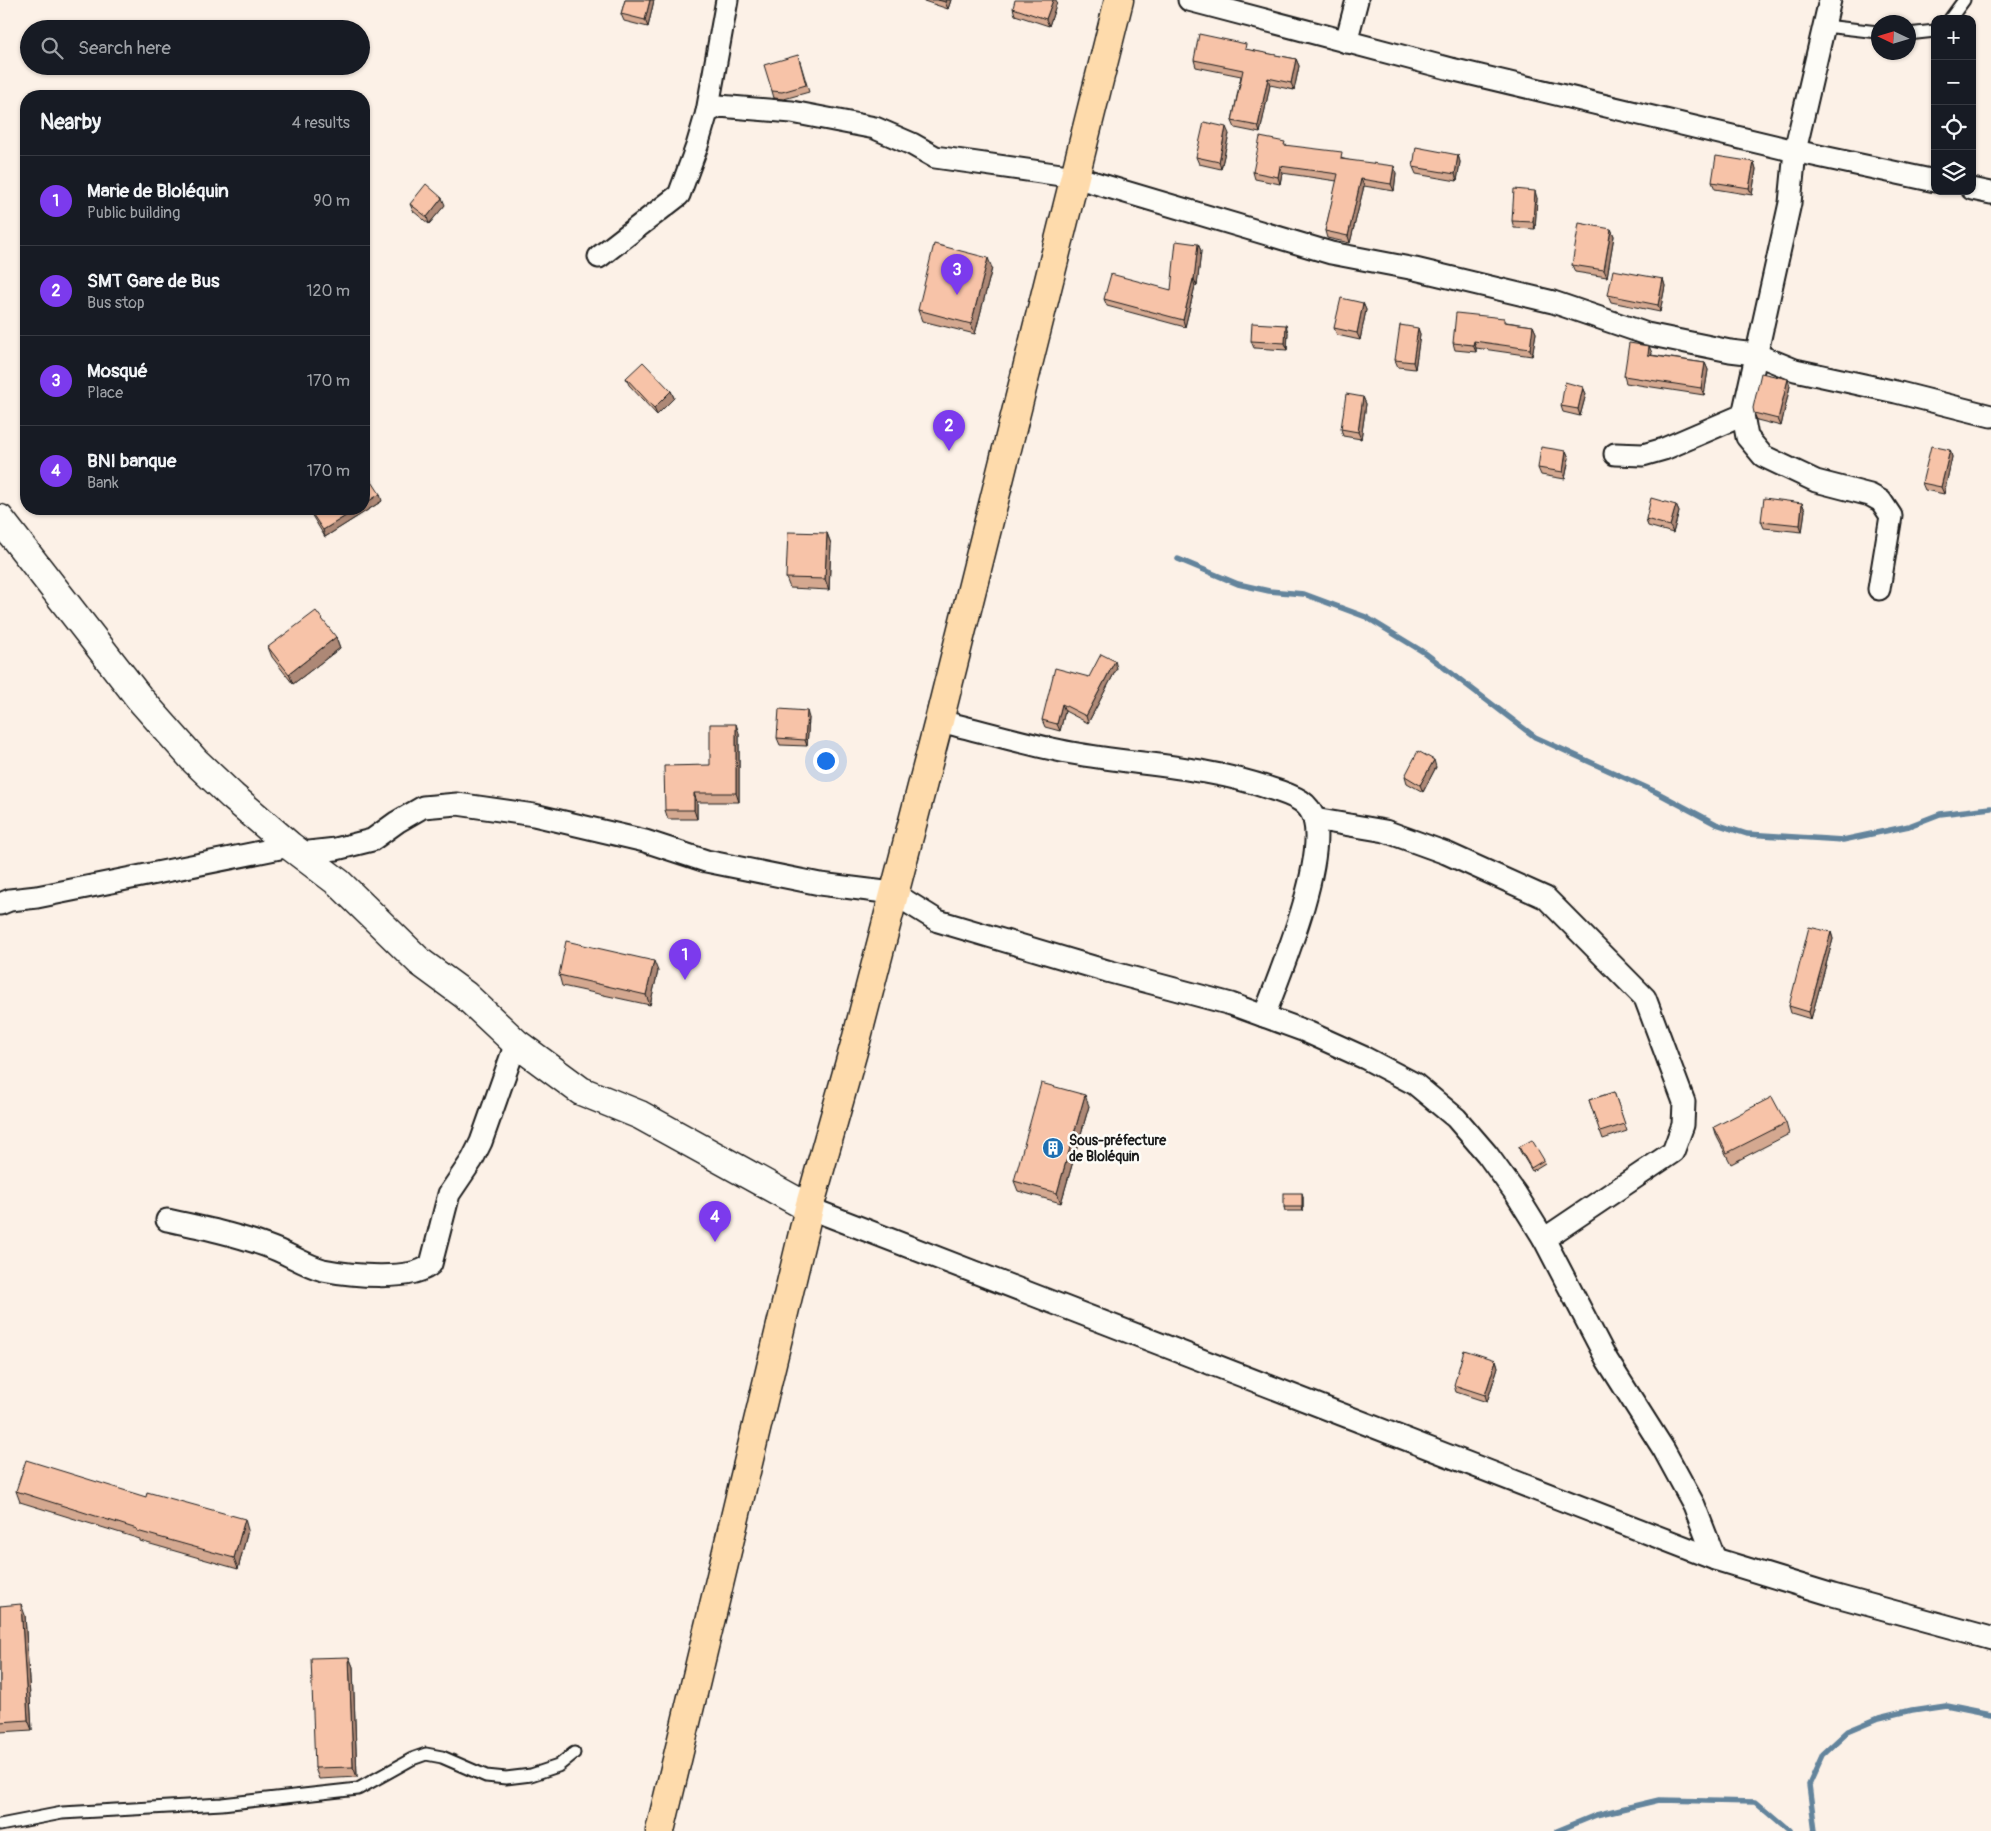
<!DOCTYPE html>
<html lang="en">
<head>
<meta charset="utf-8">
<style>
	body { margin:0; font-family:Pangolin,sans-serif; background:#20242c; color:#f1f3f6 }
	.controls { position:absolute; right:15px; top:15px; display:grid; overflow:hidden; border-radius:10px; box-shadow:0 1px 4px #0004 }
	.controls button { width:45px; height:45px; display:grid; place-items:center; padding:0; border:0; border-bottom:1px solid #363941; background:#171b24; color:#f1f3f6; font:25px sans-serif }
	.compass { position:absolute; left:1871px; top:15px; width:45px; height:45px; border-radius:50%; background:#171b24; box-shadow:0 1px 4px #0004; rotate:274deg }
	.you { position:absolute; left:825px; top:760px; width:18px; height:18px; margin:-12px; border:4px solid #fff; border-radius:50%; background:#1a73e8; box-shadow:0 0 0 8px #1a73e833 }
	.badge { display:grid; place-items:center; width:32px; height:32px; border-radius:50%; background:#7c3aed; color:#fff; font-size:16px; font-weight:700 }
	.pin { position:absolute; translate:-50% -41px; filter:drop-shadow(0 1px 2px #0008) }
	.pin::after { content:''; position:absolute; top:26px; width:18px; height:15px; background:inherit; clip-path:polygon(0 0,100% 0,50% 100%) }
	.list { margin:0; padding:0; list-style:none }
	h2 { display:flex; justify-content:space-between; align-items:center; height:65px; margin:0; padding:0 20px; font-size:21px }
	h2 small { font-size:16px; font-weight:400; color:#9ea1a6 }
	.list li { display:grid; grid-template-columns:32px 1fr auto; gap:15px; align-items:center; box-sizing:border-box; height:90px; padding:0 20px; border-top:1px solid #363941 }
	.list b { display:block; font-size:19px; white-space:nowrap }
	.list p { margin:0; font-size:16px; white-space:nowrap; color:#9ea1a6 }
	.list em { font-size:16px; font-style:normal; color:#9ea1a6 }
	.icon { flex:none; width:28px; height:28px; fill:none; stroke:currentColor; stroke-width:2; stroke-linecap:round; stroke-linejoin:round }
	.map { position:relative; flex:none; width:1991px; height:1831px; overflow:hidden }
	.search { position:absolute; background:#171b24; box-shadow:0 1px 4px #0004; left:20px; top:20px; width:350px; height:55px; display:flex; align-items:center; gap:12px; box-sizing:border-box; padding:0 18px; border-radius:28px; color:#9ea1a6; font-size:19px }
	.panel { position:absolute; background:#171b24; box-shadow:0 1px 4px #0004; left:20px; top:90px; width:350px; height:425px; border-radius:20px }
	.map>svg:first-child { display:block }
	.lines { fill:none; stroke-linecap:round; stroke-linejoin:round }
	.stream { stroke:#63849c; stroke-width:5.5 }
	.service-casing { stroke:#1c1c1c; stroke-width:15 }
	.minor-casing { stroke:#1c1c1c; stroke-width:25 }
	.secondary-casing { stroke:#1c1c1c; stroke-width:31 }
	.trunk-casing { stroke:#1c1c1c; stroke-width:31 }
	.service { stroke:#fdfcf7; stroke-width:11 }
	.minor { stroke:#fdfcf7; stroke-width:21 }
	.secondary { stroke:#fdfcf7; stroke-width:28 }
	.trunk { stroke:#fedbac; stroke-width:28 }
	.wall { fill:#d4a890; stroke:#1c1c1c }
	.shaded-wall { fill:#ad8876; stroke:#1c1c1c }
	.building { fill:#f7c3a8; stroke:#1c1c1c }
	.labels { text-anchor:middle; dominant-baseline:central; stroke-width:5; stroke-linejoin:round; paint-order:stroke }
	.poi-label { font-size:14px; font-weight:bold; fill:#1c1c1c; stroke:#fdfcf7; text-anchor:start }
</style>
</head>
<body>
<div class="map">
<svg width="1991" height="1831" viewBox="0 0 1991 1831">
	<rect width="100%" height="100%" fill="#fcf1e7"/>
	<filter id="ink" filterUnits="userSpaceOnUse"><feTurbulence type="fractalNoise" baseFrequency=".02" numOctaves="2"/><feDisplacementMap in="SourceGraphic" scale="10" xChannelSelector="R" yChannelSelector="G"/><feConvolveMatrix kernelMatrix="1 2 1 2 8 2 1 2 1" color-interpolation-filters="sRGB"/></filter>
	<g filter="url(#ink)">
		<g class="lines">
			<!-- stream -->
			<g class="stream">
				<path d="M1178,559l60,25 31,7 35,3 62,23 59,36 110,84 121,55 60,32 31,10 96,6 66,-14 31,-12 51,-6"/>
				<path d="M1557,1831l39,-16 63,-15 97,2 34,29"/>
				<path d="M1815,1831l-6,-46 14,-31 25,-23 31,-13 33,-8 34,-5 45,9"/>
			</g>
			<!-- service casing -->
			<g class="service-casing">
				<g id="service">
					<path d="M1950,19l14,-19"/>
					<path d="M1825,26l53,6"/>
					<path d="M1908,34l27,-3"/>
					<path d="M0,1825l62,-12 160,-9 136,-15 54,-30 14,-5 16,3 44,19 20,2 25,-3 27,-9 16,-13"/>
				</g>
			</g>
			<!-- minor casing -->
			<g class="minor-casing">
				<g id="minor">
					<path d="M1189,0l262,69 344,82 140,30"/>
					<path d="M1830,0l-35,151 -5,52 -47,212 4,22 16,19 53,25 54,14 11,6 10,15 -12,73"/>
					<path d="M1346,42l11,-42"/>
					<path d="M707,112l20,-112"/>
					<path d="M1972,189l19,4"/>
					<path d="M599,257l80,-62 18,-49 10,-34 12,-6 73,6 83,16 37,16 23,13 140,20 256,76 84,16 138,33 94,32 83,17 25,3 40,16 101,22 95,24"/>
					<path d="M1615,454l28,1 21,-6 79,-34"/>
					<path d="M939,721c44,10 88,24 133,32 66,12 134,13 197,35 10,3 23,7 32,13 6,4 11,11 13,18 12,45 -33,152 -50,197"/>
					<path d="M1314,819l71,12 61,22 100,45 99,100 39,104 -1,23 -10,27 -129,87"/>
					<path d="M300,853l36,-4 36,-9 25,-18 26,-15 34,-3 77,11 111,26 61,20 114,23 73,9 45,28 169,50 124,33 74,27 60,27 50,26 41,34 31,36 29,40 28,45 63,121 57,90 30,55 21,54"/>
					<path d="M0,904l10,-4 27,-3 253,-51"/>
					<path d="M809,1208l906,351 118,36 158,43"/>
					<path d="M167,1220c33,7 67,14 100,26 19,6 37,19 56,24 25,5 90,12 108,-6l18,-70 23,-34 9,-18 35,-99"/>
				</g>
			</g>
			<!-- secondary casing -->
			<g class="secondary-casing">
				<path id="secondary" d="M0,519l140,180 55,62 37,35 58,50 49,37 81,79 45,33 51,48 65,48 59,24 169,93"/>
			</g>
			<!-- trunk casing -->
			<g class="trunk-casing">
				<path id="trunk" d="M660,1831l149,-623 48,-171 82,-316 180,-721"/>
			</g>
			<!-- service -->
			<use href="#service" class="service"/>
			<!-- minor -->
			<use href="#minor" class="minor"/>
			<!-- secondary -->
			<use href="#secondary" class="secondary"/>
			<!-- trunk -->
			<use href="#trunk" class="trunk"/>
		</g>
		<!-- wall -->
		<g class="wall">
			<path d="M625,0h29l-6,27 -24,-6 -3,-7z"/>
			<path d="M921,0h30l-3,9z"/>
			<path d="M1057,2l-8,24 -34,-11 -2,-7z"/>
			<path d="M1248,50l48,9 3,7 -5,24 -24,-5 -10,48 -25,-5 -3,-7 9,-45 -45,-9 -2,-7z"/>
			<path d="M798,55l11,37 -25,7 -10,-1 -2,-7z"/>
			<path d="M1229,134l-8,35 -22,-5 -3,-7z"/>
			<path d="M1286,146l58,13 52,14 -2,18 -30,-5 -14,57 -23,-5 -2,-7 12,-50 -55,-8 -2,11 -25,-5 -2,-7z"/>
			<path d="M1458,155l2,7 -3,19 -41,-7 -3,-7z"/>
			<path d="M1754,162l2,7 -4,26 -37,-6 -3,-7z"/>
			<path d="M1537,198l-2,31 -21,-1 -2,-7z"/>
			<path d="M410,204l35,1 -16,19 -16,-13z"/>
			<path d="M1611,229l3,7 -7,41 -32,-5 -3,-7z"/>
			<path d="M1198,244l3,7 -4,35h-2l-10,41 -78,-21 -3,-7 67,-9z"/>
			<path d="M992,268l-17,66 -53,-13 -4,-11z"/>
			<path d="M1663,279l2,7 -5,26 -49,-10 -3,-7z"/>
			<path d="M1363,303l3,7 -6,30 -23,-5 -3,-7z"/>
			<path d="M1504,318l2,4 27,4 3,7 -4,23 -56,-8v4l-21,-2 -2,-7z"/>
			<path d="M1418,328l2,7 -5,34 -17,-2 -3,-7z"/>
			<path d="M1288,332l-1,18 -33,-2 -3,-7z"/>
			<path d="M1652,353l-1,2 54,8 3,7 -4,25 -78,-12 -2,-7z"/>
			<path d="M626,378l45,13 3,7 -17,17 -28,-30z"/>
			<path d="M1790,386l-9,40 -24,-6 -3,-7z"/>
			<path d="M1583,387l3,7 -6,22 -17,-4 -2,-6z"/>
			<path d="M1363,397l3,7 -5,35 -18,-3 -2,-7z"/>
			<path d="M1950,450l2,7 -8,37 -19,-4 -3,-7z"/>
			<path d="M1566,451l3,7 -4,21 -24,-4 -3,-7z"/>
			<path d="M382,501l-57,36 -17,-28h56z"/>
			<path d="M1802,503l3,7 -3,22 -38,-4 -3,-7z"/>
			<path d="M1676,505l3,7 -6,21 -25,-7 -2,-7z"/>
			<path d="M827,533l4,11 -2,46 -39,-2 -4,-10z"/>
			<path d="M336,637l4,11 -47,36 -21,-27 -4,-10z"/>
			<path d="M1117,668l-29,55 -23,-12 -5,20 -15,-4 -3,-7 47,-43z"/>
			<path d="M809,718l-2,28 -27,-1 -3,-7z"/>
			<path d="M739,733v69h-42v17h-29l-3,-9 45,-45z"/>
			<path d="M1436,767l-13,25 -16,-9 -2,-7z"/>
			<path d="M1831,932l2,7 -22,80 -20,-6 -2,-7z"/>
			<path d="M658,971l-8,34 -88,-19 -3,-11z"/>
			<path d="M1614,1092l13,39 -24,8 -14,-39z"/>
			<path d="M1089,1106l-28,97 -43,-12 -4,-10z"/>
			<path d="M1786,1123l3,11 -58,30 -14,-27 -3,-10z"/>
			<path d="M1519,1147l25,13 1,3 -13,8 -12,-20z"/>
			<path d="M1303,1196v15h-18l-1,-4z"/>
			<path d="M1496,1360l2,7 -11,35 -31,-10 -2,-7z"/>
			<path d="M16,1491l232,39 -10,39 -98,-28v-2l-120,-37z"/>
			<path d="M0,1606l25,9 7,115 -32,2z"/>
			<path d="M349,1657l4,10 4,110 -38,2 -4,-11z"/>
		</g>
		<!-- shaded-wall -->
		<g class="shaded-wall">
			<path d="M650,0h4l-6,27 -3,-7z"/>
			<path d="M946,0h5l-3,9 -3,-7z"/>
			<path d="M1053,0h3l1,2 -8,24 -3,-7z"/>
			<path d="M1296,59l3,7 -5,24 -3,-7z"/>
			<path d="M1268,78l2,7 -10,48 -2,-7z"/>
			<path d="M1226,127l3,7 -8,35 -2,-7z"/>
			<path d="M1458,155l2,7 -3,19 -2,-7z"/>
			<path d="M1754,162l2,7 -4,26 -3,-7z"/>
			<path d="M1280,166l2,7 -2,11 -2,-7z"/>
			<path d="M1394,166l2,7 -2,18 -3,-7z"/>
			<path d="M1361,179l3,7 -14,57 -2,-7z"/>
			<path d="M1535,191l2,7 -2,31 -2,-7z"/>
			<path d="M442,198l3,7 -16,19 -2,-7z"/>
			<path d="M1611,229l3,7 -7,41 -3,-7z"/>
			<path d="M1198,244l3,7 -4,35 -3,-7z"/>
			<path d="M988,258l4,10 -17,66 -4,-10z"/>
			<path d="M1193,279l2,7 -10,41 -2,-7z"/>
			<path d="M1663,279l2,7 -5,26 -2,-7z"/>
			<path d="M1363,303l3,7 -6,30 -3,-7z"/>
			<path d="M1286,325l2,7 -1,18 -2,-7z"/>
			<path d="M1533,326l3,7 -4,23 -2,-7z"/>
			<path d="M1418,328l2,7 -5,34 -2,-7z"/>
			<path d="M1474,341l2,7v4l-3,-7z"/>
			<path d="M1649,346l3,7 -2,9 -2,-7z"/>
			<path d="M1705,363l3,7 -4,25 -3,-7z"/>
			<path d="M1788,379l2,7 -9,40 -3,-7z"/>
			<path d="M1583,387l3,7 -6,22 -2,-7z"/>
			<path d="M671,391l3,7 -17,17 -3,-7z"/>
			<path d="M1363,397l3,7 -5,35 -3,-7z"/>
			<path d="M1950,450l2,7 -8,37 -3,-7z"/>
			<path d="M1566,451l3,7 -4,21 -2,-7z"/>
			<path d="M380,494l2,7 -57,36 -2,-7 34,-21h7v-5z"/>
			<path d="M1802,503l3,7 -3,22 -2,-7z"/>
			<path d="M1676,505l3,7 -6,21 -3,-7z"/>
			<path d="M827,533l4,11 -2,46 -4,-11z"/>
			<path d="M336,637l4,11 -47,36 -4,-10z"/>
			<path d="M1115,661l2,7 -29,55 -2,-7z"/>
			<path d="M1062,704l3,7 -5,20 -3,-7z"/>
			<path d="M807,711l2,7 -2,28 -2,-6z"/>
			<path d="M736,724l3,9v69l-3,-9z"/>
			<path d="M1434,760l2,7 -13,25 -3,-7z"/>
			<path d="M694,793l3,9v17l-3,-9z"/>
			<path d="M1831,932l2,7 -22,80 -2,-7z"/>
			<path d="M654,961l4,10 -8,34 -4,-10z"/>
			<path d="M1085,1095l4,11 -28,97 -4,-10z"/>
			<path d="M1302,1193l1,3v15l-1,-4z"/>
			<path d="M1496,1360l2,7 -11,35 -2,-7z"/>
			<path d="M245,1519l3,11 -10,39 -4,-11z"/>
			<path d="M21,1604l4,11 7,115 -4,-10z"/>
			<path d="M349,1657l4,10 4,110 -4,-10z"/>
		</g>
		<!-- building -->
		<g class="building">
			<path d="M625,0h25l-5,20 -24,-6z"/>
			<path d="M938,0h8l-1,2z"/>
			<path d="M1015,0h38l-7,19 -33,-11z"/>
			<path d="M1199,34l47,10 -1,5 51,10 -5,24 -23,-5 -10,48 -26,-5 11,-51 -49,-10z"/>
			<path d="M798,55l8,30 -24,7 -10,-1 -8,-26z"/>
			<path d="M1204,122l22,5 -7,35 -23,-5z"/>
			<path d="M1260,137l25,5 -1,3 58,7 -1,7 53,7 -3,18 -30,-5 -13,57 -23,-5 13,-57 -58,-8 -2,11 -25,-5z"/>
			<path d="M1416,147l42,8 -3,19 -42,-7z"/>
			<path d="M1716,156l38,6 -5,26 -37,-6z"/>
			<path d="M426,184l16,14 -15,19 -17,-13z"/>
			<path d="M1514,189l21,2 -2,31 -21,-1z"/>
			<path d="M1579,223l32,6 -7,41 -32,-5z"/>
			<path d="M1176,241l22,3 -4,35h-1l-10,41 -79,-21 7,-25 60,16z"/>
			<path d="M934,244l54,14 -17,66 -53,-14z"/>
			<path d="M1613,270l50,9 -5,26 -50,-10z"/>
			<path d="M1341,298l22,5 -6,30 -23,-5z"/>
			<path d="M1456,313l48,5v4l29,4 -3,23 -56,-8 -1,4 -20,-2z"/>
			<path d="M1252,323l34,2 -1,18 -34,-2z"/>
			<path d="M1400,325l18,3 -5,34 -18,-2z"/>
			<path d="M1629,343l20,3 -1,9 57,8 -4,25 -77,-12z"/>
			<path d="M643,362l28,29 -17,17 -28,-30z"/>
			<path d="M1761,373l27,6 -10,40 -24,-6 -1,-5z"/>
			<path d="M1565,382l18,5 -5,22 -17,-3z"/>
			<path d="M1346,394l17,3 -5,35 -17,-3z"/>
			<path d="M1931,446l19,4 -9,37 -19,-4z"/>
			<path d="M1541,447l25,4 -3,21 -25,-4z"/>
			<path d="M367,474l13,20 -16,10v-27z"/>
			<path d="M1651,498l25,7 -6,21 -24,-7z"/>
			<path d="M1764,498l38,5 -2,22 -39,-4z"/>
			<path d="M309,509h48l-34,21z"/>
			<path d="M788,532l39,1 -2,46 -39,-1z"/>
			<path d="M316,611l20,26 -47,37 -21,-27z"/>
			<path d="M1101,654l14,7 -29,55 -24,-12 -5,20 -15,-4 13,-52 34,9z"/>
			<path d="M779,709l28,2 -2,29 -28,-2z"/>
			<path d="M710,724h26v69h-42v17h-29l-1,-44 46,-1z"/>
			<path d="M1418,751l16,9 -14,25 -15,-9z"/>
			<path d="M1809,927l22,5 -22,80 -20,-6z"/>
			<path d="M566,941l88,20 -8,34 -87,-20z"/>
			<path d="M1041,1083l44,12 -28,98 -43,-12z"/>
			<path d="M1614,1092l11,32 -25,8 -11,-32z"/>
			<path d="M1772,1097l14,26 -59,30 -13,-26z"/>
			<path d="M1532,1140l12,20 -13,8 -12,-21z"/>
			<rect x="1284" y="1193" width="18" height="14"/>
			<path d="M1464,1350l32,10 -11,35 -31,-10z"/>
			<path d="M26,1460l120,37 1,-5 98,27 -11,39 -97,-27v-2l-121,-38z"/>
			<path d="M21,1604l7,116 -28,2v-116z"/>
			<path d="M349,1657l4,110 -38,1 -4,-110z"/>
		</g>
	</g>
	<!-- icons -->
	<defs>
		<g id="building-disc" transform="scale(1.125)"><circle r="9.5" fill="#1f6fb2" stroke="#fdfcf7"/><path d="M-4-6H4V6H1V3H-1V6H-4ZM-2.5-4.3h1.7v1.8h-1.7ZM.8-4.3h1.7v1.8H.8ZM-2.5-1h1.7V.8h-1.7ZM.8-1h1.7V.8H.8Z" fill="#fff"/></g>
	</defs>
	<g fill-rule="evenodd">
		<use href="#building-disc" x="1053" y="1148"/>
	</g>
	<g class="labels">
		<!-- poi labels -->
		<g class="poi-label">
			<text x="1069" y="1140">Sous-préfecture<tspan x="1069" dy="16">de Bloléquin</tspan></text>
		</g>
	</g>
</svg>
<div class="controls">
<button>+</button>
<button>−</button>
<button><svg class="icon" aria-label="locate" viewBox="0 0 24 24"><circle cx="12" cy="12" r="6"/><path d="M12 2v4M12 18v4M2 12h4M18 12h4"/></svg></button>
<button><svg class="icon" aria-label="layers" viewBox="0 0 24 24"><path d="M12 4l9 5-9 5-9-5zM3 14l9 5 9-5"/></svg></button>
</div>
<svg class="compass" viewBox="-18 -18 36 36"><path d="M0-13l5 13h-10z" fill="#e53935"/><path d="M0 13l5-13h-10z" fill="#9ea1a6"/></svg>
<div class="you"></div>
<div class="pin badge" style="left:685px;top:980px">1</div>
<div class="pin badge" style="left:949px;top:451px">2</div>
<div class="pin badge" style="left:957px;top:295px">3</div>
<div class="pin badge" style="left:715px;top:1242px">4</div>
<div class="search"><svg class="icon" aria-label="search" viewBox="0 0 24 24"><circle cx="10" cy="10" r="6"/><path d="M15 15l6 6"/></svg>Search here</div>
<section class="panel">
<h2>Nearby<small>4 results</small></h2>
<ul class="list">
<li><span class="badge">1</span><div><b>Marie de Bloléquin</b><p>Public building</p></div><em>90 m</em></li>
<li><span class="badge">2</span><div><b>SMT Gare de Bus</b><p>Bus stop</p></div><em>120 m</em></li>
<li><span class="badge">3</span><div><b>Mosqué</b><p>Place</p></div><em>170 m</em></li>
<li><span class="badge">4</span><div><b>BNI banque</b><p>Bank</p></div><em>170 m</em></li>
</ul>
</section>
</div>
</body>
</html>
